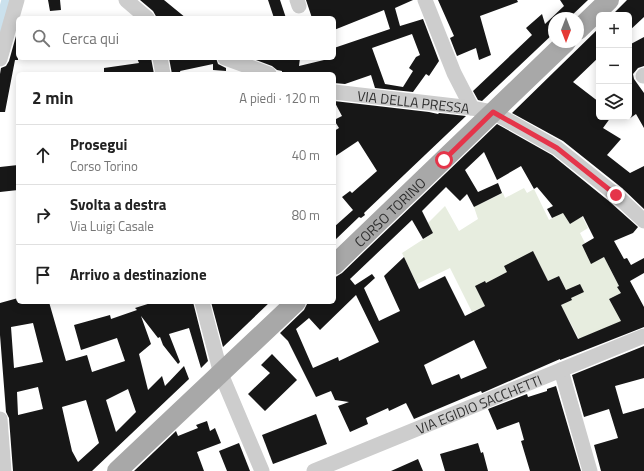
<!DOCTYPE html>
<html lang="it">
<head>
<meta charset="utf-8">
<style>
	body { margin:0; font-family:"Titillium Web",sans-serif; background:#f2f2f2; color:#222 }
	.controls { position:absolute; right:12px; top:12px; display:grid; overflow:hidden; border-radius:6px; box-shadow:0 2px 10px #0003 }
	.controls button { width:36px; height:36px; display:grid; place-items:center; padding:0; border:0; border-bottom:1px solid #e0e0e0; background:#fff; color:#222; font:20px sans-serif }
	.compass { position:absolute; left:548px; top:12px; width:36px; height:36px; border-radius:50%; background:#fff; box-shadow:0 2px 10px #0003; rotate:180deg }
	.stop { position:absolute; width:12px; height:12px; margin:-9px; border:3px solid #e5354a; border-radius:50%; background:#fff }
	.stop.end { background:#e5354a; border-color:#fff; box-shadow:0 1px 4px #0008 }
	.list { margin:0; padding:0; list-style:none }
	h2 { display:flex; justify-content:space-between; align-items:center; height:52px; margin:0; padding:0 16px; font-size:17px }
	h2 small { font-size:13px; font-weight:400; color:#767676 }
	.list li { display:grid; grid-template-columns:26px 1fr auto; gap:12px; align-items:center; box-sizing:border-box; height:60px; padding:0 16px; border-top:1px solid #e0e0e0 }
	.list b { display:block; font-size:15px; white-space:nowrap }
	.list p { margin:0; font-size:13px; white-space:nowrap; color:#767676 }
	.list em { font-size:13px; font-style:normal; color:#767676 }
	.icon { flex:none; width:22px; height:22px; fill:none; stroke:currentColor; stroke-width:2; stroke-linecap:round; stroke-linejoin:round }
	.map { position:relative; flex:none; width:644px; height:471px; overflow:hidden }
	.search { position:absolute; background:#fff; box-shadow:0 2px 10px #0003; left:16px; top:16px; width:320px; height:44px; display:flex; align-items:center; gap:10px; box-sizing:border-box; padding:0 14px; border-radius:6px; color:#767676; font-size:15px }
	.panel { position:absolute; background:#fff; box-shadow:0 2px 10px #0003; left:16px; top:72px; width:320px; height:232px; border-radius:6px }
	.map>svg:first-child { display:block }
	.green { fill:#e7eddf }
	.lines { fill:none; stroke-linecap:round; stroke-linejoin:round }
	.canal { stroke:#cbe1ed; stroke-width:13 }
	.building { fill:#171717; fill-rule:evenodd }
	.minor { stroke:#cdcdcd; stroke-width:15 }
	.major { stroke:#a8a8a8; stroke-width:20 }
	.route { stroke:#e5354a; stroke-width:5 }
	.labels { text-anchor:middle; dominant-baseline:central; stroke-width:4; stroke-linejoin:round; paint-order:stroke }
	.street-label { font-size:14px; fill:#303030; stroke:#fff }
</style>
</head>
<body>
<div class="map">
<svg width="644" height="471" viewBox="0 0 644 471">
	<rect width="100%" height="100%" fill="#fff"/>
	<!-- green -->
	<path class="green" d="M524,188l3,5 7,-4 15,31 14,-8 7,12 12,-8 6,12 -8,5 5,10 -3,2 9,18 13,-6 15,29 -2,1 4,6 -12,6 7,12 18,5 -55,23 -18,-34 10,-5 -12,-24 -11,5 -15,-30 -26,21 -21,11 -1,-2 -9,5 9,20 -13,6 -22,-44 -33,16 -15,-31 31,-20 -5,-10 17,-17 14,25 19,-12 -4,-12 29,-14 2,5z"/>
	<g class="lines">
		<!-- canal -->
		<path class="canal" d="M0,30l8,-30"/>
	</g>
	<!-- building -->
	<g class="building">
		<path d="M48,0h12l1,10 -11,1z"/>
		<path d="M140,0h24l22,18h-29l-4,-7z"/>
		<path d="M268,0h12l6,18h-12z"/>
		<path d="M306,0h107l-18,8 5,18 23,-7 16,42 -10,15 -3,-2 -13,18 -38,-4 -4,-13 -26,9 -11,-1v-9h-52v-3l-5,-1 -5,-4 -21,-8h49l-1,8 25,-6 -1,-2h11v-10l56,-19 -6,-19 -50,20v-12h-22zM412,34l8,21 -4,2 -7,11 4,3 -10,16 -18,-3 -13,-36z"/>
		<path d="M438,0h79l1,2 -38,14 11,39 -12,5 -3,-12 -19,8 -7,-18 4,-2z"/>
		<path d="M560,0h28l-19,18h-15v15l-72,68 -4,-1 -5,-9 59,-56 -6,-7 16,-14 3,10 19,-18z"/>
		<path d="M627,0h17v17l-15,14v-16h-17z"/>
		<path d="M599,28v29l-26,25 26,20v15h12l-8,11 18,11 -14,16 23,18 14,-7v43l-22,-21 -59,-47 -51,-28z"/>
		<path d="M18,29v31h-3l-10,52h-5v-38l1,-6 5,-2 3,-5z"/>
		<path d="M644,37v29l-6,2 -5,6 1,5 10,14v35l-8,-14 -7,5v-74z"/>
		<path d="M137,58h14l3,16h-50v-6l35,-5z"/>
		<path d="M169,58h47l2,6 8,4v3l-13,-1v-6l-33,7 1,3h-9z"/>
		<path d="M334,101l95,11 9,2 1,-1 27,3 -102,97 1,2 -4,3 -2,-1 -25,24v-14l19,-17 -11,-13 8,-6 2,2 25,-22 -19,-30 -24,16v-26l5,-3 -5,-8 8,-4z"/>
		<path d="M497,124l55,31 58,47 28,25 -5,6 -19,8 10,18 3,-1 4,7 13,-7v15l-14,8 14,26v20l-84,33v-1l-78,34 -1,-2 -10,4 -57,24 -8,-16 -17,8 -1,-3 -22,10 2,6 -18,8 -12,-26 11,-4 -14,-2 -4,-9 -15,6 -28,-56 -8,-8 24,-23 4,-8h26v-24l8,-5zM484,152l13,28 24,-14 13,23 3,-2 16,19 -6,3 5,9 11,-5 7,11 13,-8 11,22 -12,7 9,19 13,-7 15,29 -2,1 4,6 -12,6 12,22 -43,18 -17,-34 11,-5 -1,-2 13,-6 -4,-8 -14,6 -7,-14 -11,5 -15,-30 -29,15 3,6 -21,11 -1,-2 -10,5 10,20 -20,10 -20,-40 -26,13 -15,-32 -20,19 16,35 -21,10 -15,-33 11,-10 -3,-4 -17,11 -5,-6 62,-59 11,19 10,-6 -11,-22 24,-24 14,14 7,-7 7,13 28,-14 -4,-10 -20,9 -13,-22zM356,295l23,47 -40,19 -1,-4 -25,11 -17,-39 13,-11 11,12zM474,340l13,28 -26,11 -2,-5 -27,11 -8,-20z"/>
		<path d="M18,165v25l-18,2v-25z"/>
		<path d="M18,298v4h31l17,59 21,-6 5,17 33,-11 -8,-23 -36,12 -7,-25 36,-10 1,4 26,-9 -2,-2 19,-6h39l15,59 -7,7 -12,-40 -20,6 11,28 -2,2 -15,-19 -3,-8 -2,1 -17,-22 10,28 -12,10 9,36 14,-14 3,10 19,-20 5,13 -97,92h-79l-4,-53 -3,-6 -6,-77v-32zM33,323l10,39 -29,6 -3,-41zM38,387l5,22 -25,6 -1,-23zM128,389l8,23 -20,20 -10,-32zM86,400l13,43 -21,19 -6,-11 -10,-44z"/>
		<path d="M211,302h59l-47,45z"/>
		<path d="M644,346v32l-29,8 8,28 21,-6v63h-43l-7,-26 24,-7 -9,-29 -25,8 -12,-42z"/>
		<path d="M272,354l25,26 -32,31 -17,-17 22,-21 -9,-8z"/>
		<path d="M556,386l25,85h-51l-9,-30 3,-1 -5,-18 -22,8 -9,-21 39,-15 1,3 19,-6v-2z"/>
		<path d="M316,414l11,30 -54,20 -11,-29z"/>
		<path d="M207,421l3,10 5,-3 6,15 -24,9 7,19h-70l42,-40 2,5 20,-8 -2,-3z"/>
		<path d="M239,443l11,28h-23l-8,-20z"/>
		<path d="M478,443l3,10 2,-1 5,19h-43l-5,-17z"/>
		<path d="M418,459l5,12h-32z"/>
	</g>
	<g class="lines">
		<!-- minor -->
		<g class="minor">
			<path d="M126,0l21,18"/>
			<path d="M297,0l2,6"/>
			<path d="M425,0l29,73 18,35"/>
			<path d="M160,58l3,16"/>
			<path d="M225,58l44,16"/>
			<path d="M0,59l17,-59"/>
			<path d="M643,76l1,-1"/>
			<path id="s1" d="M334,92l138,16 21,4 64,36 59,47 28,26"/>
			<path d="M202,302l19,72 41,97"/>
			<path d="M561,370l29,101"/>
			<path d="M0,419l4,52"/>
			<path id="s2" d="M314,471l330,-135"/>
		</g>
		<!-- major -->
		<g class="major">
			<path d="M578,30l31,-30"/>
			<path id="s3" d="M334,265l232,-223"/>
			<path d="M117,471l179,-169"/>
		</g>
	</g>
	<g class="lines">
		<!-- route -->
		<path class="route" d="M444,160l49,-48 64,36 59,47"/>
	</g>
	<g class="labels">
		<!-- street labels -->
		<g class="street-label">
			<text stroke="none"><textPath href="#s1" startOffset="80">VIA DELLA PRESSA</textPath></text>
			<text stroke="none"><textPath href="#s3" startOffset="77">CORSO TORINO</textPath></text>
			<text stroke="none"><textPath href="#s2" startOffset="178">VIA EGIDIO SACCHETTI</textPath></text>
		</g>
	</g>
</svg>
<div class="controls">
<button>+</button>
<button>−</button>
<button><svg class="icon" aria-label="layers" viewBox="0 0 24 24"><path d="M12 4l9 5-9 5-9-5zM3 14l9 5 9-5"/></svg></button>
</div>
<svg class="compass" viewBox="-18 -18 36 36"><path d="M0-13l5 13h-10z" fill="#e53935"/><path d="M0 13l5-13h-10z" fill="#767676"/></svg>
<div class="stop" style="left:444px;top:160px"></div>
<div class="stop end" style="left:616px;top:195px"></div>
<div class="search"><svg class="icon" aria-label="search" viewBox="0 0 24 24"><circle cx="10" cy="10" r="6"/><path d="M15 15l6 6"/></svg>Cerca qui</div>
<section class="panel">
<h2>2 min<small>A piedi · 120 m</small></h2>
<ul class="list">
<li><svg class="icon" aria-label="ahead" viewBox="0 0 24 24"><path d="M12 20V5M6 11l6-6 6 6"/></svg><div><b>Prosegui</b><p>Corso Torino</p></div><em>40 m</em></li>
<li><svg class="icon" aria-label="right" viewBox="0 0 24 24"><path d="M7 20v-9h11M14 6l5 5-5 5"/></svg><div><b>Svolta a destra</b><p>Via Luigi Casale</p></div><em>80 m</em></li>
<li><svg class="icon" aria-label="arrive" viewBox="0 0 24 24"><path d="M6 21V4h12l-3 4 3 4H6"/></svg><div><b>Arrivo a destinazione</b></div></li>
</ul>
</section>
</div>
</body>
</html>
